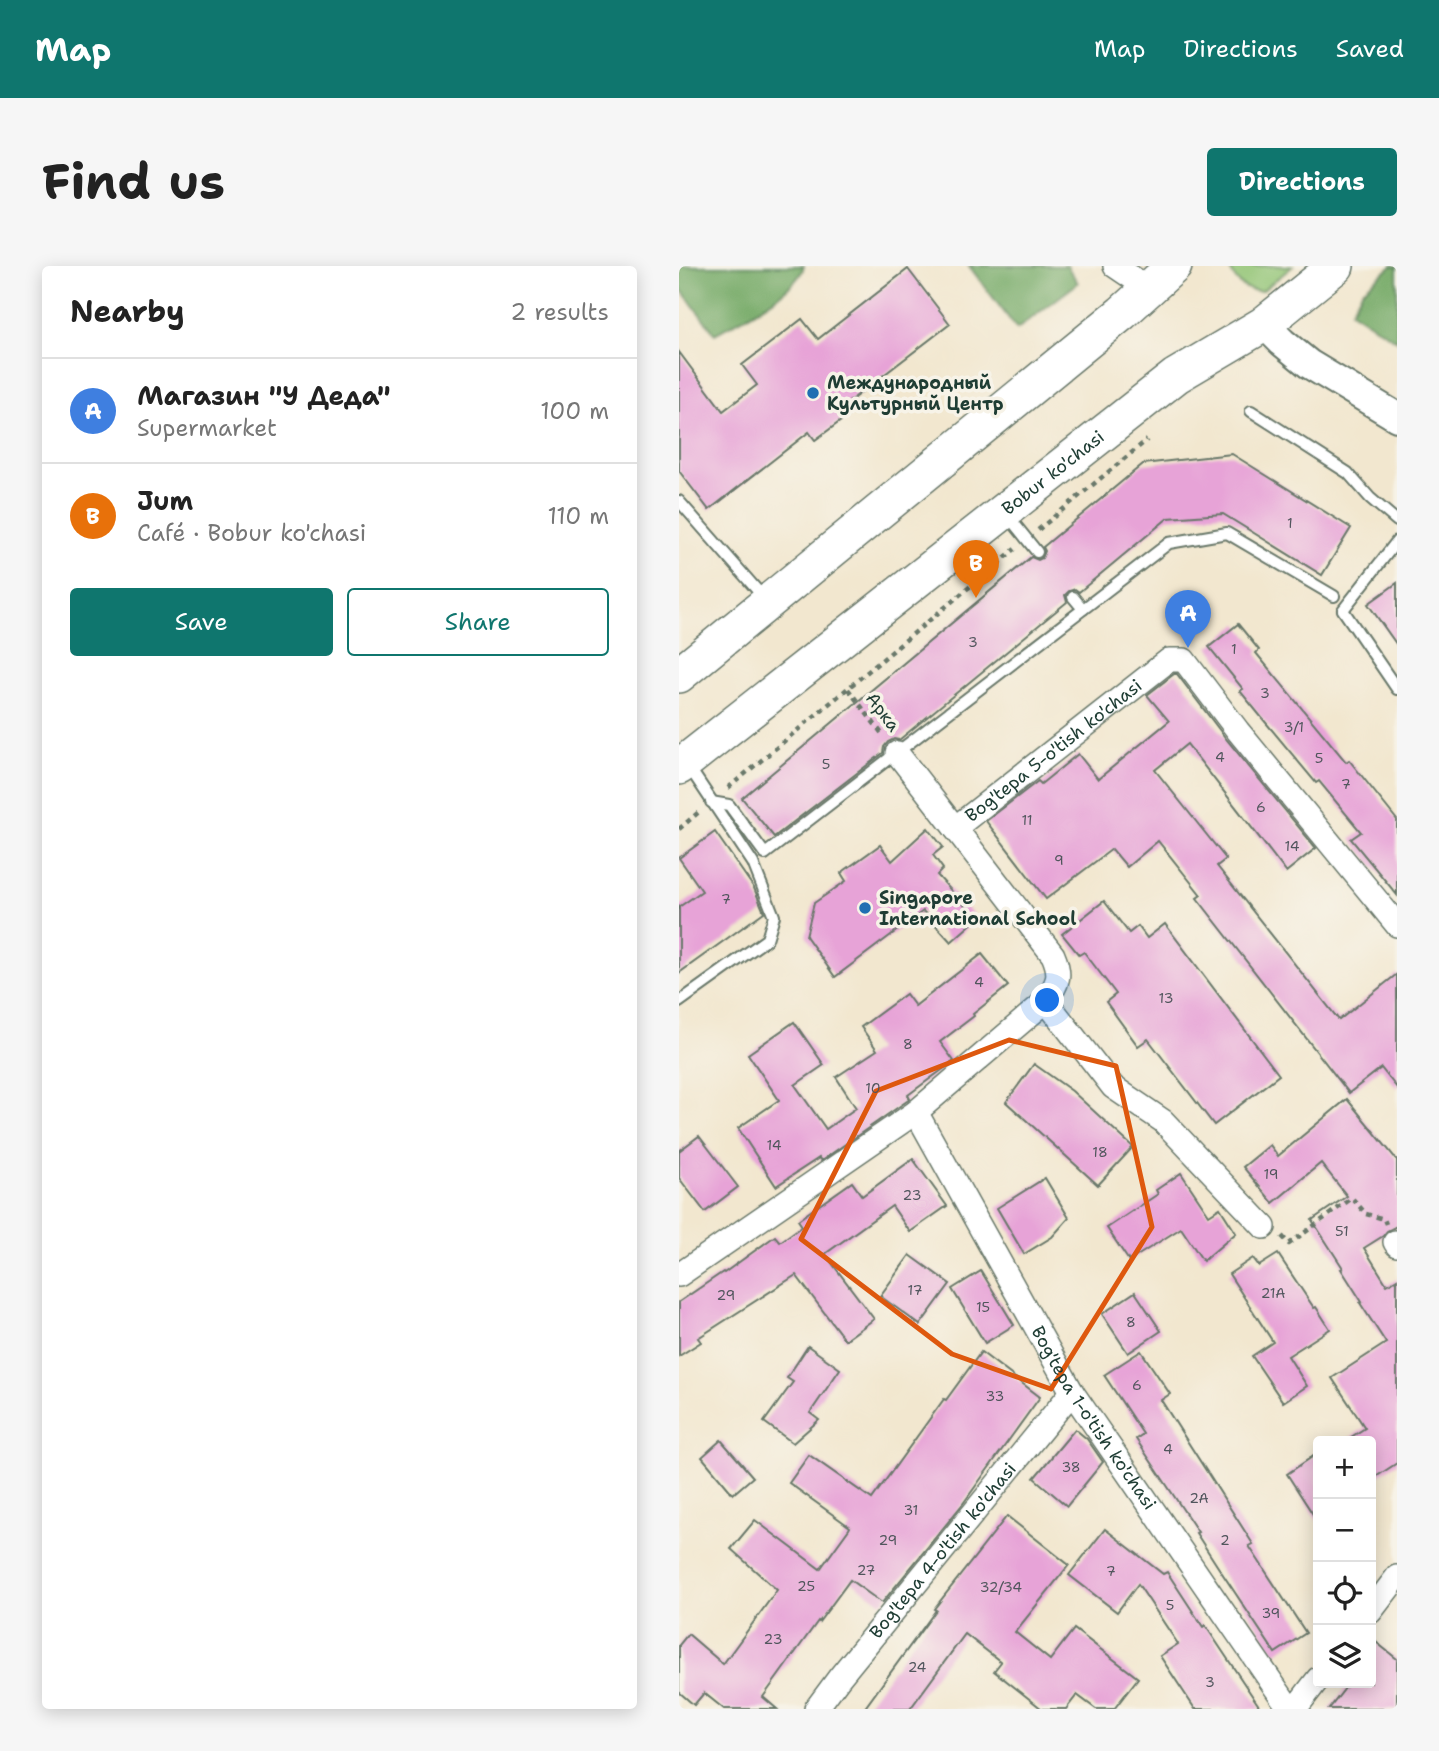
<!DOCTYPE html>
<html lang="en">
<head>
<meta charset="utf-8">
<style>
	body { margin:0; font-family:"Shantell Sans",sans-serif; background:#f6f6f6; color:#222 }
	.controls { position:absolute; right:21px; bottom:21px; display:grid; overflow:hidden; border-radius:7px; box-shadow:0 4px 18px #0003 }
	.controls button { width:63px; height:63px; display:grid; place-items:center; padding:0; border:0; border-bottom:2px solid #e0e0e0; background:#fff; color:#222; font:35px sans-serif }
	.you { position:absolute; left:369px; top:735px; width:24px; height:24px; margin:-18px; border:5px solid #fff; border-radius:50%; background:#1a73e8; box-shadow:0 0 0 10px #1a73e833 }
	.badge { display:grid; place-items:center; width:46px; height:46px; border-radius:50%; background:#0f766e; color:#fff; font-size:23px; font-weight:700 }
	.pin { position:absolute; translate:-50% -58px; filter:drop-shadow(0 2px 4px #0008) }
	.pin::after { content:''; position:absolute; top:37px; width:24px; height:21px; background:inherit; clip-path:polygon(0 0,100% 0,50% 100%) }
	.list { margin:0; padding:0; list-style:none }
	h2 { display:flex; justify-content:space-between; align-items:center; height:91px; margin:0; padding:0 28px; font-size:30px }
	h2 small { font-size:23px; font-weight:400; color:#767676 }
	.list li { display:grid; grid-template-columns:46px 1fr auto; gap:21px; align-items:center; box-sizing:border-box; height:105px; padding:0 28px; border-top:2px solid #e0e0e0 }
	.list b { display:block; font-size:26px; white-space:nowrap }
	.list p { margin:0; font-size:23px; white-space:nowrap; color:#767676 }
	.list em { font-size:23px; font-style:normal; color:#767676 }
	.actions { display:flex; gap:14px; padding:21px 28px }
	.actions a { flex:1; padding:16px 0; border:2px solid #0f766e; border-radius:7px; text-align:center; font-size:24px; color:#0f766e }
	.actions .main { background:#0f766e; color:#fff }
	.icon { flex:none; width:38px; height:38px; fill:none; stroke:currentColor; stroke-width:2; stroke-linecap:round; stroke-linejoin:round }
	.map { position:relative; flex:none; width:718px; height:1443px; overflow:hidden; border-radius:7px }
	header { display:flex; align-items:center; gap:42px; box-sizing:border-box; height:98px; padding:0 35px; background:#0f766e; color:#fff }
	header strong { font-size:33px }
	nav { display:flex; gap:38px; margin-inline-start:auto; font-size:24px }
	.intro { display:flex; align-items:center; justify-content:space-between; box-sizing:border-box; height:168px; padding:0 42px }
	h1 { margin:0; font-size:49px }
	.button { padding:18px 32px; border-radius:7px; background:#0f766e; color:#fff; font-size:24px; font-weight:700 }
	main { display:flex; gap:42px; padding:0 42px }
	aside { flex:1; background:#fff; border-radius:7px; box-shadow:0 4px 18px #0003 }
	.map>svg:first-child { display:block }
	.green { fill:#93c576; stroke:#598155; stroke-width:2 }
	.forest { fill:#76aa67; stroke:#4a744e; stroke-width:2 }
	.building { fill:#e7a3d7 }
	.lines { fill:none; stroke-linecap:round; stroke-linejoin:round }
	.service-casing { stroke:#69786a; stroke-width:14 }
	.minor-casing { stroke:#69786a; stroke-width:26 }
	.tertiary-casing { stroke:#69786a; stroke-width:32 }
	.primary-casing { stroke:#69786a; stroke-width:38 }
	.path { stroke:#69786a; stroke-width:4.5; stroke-dasharray:5 5; stroke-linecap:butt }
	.service { stroke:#fff; stroke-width:10 }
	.minor { stroke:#fff; stroke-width:23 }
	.tertiary { stroke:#fff; stroke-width:28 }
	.primary { stroke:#fff; stroke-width:35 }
	.marked { fill:none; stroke:#de580e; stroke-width:5; stroke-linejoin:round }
	.poi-dot { fill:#1f6fb2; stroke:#f7f3e8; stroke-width:2.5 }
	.labels { text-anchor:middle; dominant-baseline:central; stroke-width:7; stroke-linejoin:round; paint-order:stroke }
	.number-label { font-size:14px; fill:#51565d }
	.poi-label { font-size:18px; font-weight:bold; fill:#1f3d34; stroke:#f7f3e8; text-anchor:start }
	.street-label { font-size:18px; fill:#1f3d34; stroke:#f7f3e8 }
</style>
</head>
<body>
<header>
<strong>Map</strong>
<nav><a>Map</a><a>Directions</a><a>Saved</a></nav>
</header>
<div class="intro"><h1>Find us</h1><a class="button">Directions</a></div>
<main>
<aside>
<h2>Nearby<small>2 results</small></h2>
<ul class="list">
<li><span class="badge" style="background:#3f7fe0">A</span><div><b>Магазин &quot;У Деда&quot;</b><p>Supermarket</p></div><em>100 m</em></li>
<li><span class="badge" style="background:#e8710a">B</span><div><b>Jum</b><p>Café · Bobur ko'chasi</p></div><em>110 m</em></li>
</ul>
<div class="actions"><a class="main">Save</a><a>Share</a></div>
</aside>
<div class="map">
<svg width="718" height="1443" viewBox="0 0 718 1443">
	<rect width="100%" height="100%" fill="#f7f3e8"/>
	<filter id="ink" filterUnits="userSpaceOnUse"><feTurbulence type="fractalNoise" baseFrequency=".0143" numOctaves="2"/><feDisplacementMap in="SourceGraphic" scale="14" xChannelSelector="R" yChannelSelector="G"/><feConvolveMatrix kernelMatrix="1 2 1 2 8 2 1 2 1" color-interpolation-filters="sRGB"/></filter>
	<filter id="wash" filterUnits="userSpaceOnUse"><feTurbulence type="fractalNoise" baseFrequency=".00686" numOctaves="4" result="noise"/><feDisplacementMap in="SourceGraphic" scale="28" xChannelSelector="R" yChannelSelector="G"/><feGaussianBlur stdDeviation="1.57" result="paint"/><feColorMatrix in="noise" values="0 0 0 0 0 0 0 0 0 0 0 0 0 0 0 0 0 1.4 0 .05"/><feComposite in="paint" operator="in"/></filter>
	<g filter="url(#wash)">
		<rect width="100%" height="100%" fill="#f2e7cf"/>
		<!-- green -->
		<path class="green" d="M550,0h64l-31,25c-18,0 -27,-8 -33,-25z"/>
		<!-- forest -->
		<g class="forest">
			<path d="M0,0h125c-6,25 -66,55 -89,68l-36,-47z"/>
			<path d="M290,0h98l11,17 -61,46z"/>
			<path d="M713,0h5v75l-46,-30 12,-21z"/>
		</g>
		<g id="blocks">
			<!-- building -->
			<g class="building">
				<path d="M229,3l42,55 -100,77 7,8 -42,31 -6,-8 -100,78 -30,-39v-119l44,59 34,-26 -15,-20 60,-46 16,20z"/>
				<path d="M553,188l119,74 -29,47 -99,-61 -55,4 -89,74 -4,-3 -6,2 -4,4 2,7 -168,138 -5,-1 -6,3 -4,5 -1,6 -109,84 -32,-39 289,-241 7,3 4,-2 3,-7 -2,-4 100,-83z"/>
				<path d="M718,317v62l-29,-41z"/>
				<path d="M559,358l21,26 -3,3 90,109 3,-2 48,60v75l-46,-56 10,-7 -42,-51 -3,2 -54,-65 -22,-27 3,-2 -34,-42z"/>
				<path d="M495,408h3l50,66 89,108 -30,24 -99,-128 -32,26 71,89 -9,7 122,154 58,-46v114l-16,-20 -32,25 -152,-195 4,-3 -43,-54 -31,26 -15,-18 -66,50 -60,-78 52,-40 3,3 37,-30 20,25 71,-58 -22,-26z"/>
				<path d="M249,562l15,19 -10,8 10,14 -6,6 40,44 -26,23 -28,-31 -88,66 -29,-41 8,-33 32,-22 -5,-8 39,-28 12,16z"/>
				<path d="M36,566l39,56 10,24 -85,61v-66l23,-16 -23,-33z"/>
				<path d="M425,635l25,32 9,-7 9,12 18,-14 114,151 -65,50 -66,-86 -10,7 -32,-44 10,-8 -32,-42 -5,3 -17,-21z"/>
				<path d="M303,688l26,32 -35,28 1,2 -34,26 14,19 -46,34 2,4 -3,2 -86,60 -2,-3 -43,28 -38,-58 41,-28 -31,-46 46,-32 30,43 -29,20 31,44 30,-21 -20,-31 41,-27 -16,-23 45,-33 9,12z"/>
				<path d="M355,798l38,27 61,56 -35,38 -92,-83z"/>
				<path d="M668,833l50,61v66l-10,5 -4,5 -19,12 23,37 10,-6v184l-26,17v-39h-26l20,-13 -33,-50 54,-35 -26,-40 2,-1 -21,-33 2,-1 -31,-48 35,-24 -26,-33 -48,40 -30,-36 27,-22 8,11z"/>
				<path d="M20,870l39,51 -33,25 -26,-34v-27z"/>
				<path d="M234,893l34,47 -37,26 -18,-26 -67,48 49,65 -29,21 -49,-65 -98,63 3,4 -22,14v-54l44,-30 1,1 51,-37 5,6 22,-16 -4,-6 54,-38 10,14z"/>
				<path d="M502,907l28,42 11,-7 16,25 -33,28 -22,-33 -52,33 -22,-33 51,-34 -2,-4z"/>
				<path d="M366,912l24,40 -17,19 -28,17 -27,-46z"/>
				<path d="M599,988l36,54 2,-1 14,22 -42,27 19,30 -24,16 -31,-46 21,-14 -44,-68 24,-16 6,8z"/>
				<path d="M231,989l40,29 -30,41 -40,-29z"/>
				<path d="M302,1005l33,54 -29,18 -33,-54z"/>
				<path d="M456,1026l26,39 -33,22 -26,-39z"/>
				<path d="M129,1080l32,23 -30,44 9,7 -26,23 -29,-21 29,-40 -6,-4z"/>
				<path d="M462,1085l29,43 -9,6 92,144 -4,2 57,87 -31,20 -57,-86 -22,-34 2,-1 -62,-93 7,-5 -39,-59z"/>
				<path d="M302,1086l59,45 -78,108 -80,98 -32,-23 -31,42 -1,-1 -55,76 14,12h-53l-20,-16 -10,12 -15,-13v-47l9,-11 35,30 54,-74 -46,-41 24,-29 65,49 29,-40 1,-2 -61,-44 20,-28 63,44 72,-100 2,1z"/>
				<path d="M396,1163l12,10 16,23 -36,44 -33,-28z"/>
				<path d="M42,1174l32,37 -20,17 -31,-37z"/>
				<path d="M639,1187v69l-31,-48z"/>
				<path d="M328,1250l62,49 -54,67 35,28 24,-31 64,49 -24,31h-18l-19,-14 -11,14h-24l-48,-38 7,-9 -36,-28 -55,75h-46l72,-99 -2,-1z"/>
				<path d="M426,1263l58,45 4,-2 36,55 2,-2 56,84h-66l-35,-53 18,-12 -40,-60 -21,28 -48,-37z"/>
				<path d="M692,1372l26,21v50h-68l20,-26h22z"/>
			</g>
		</g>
	</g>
	<g filter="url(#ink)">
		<use href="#blocks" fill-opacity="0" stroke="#69786a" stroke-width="2"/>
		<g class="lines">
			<!-- service casing -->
			<g class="service-casing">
				<g id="service">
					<path d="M572,145l97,62 22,25 27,23"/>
					<path d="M0,235l85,97"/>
					<path d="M329,250l29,36"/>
					<path d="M718,275l-54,69 54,79"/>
					<path d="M394,331l10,12"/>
					<path d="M32,536l18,3 36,49 404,-311 58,-10 107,63"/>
					<path d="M0,736l88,-63 7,-23 -21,-53 -66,-99"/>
				</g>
			</g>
			<!-- minor casing -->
			<g class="minor-casing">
				<g id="minor">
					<path d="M436,0l34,23"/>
					<path d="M218,487l58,75"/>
					<path d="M367,735l67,86 50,34 101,106"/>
					<path id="s1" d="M237,846l156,280 218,317"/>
					<path d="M716,976l2,3"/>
					<path id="s2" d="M0,1009l237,-163 130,-111c12,-19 16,-25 7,-46l-98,-127 214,-168h15l54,71 159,194"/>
					<path d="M692,1345l26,-34"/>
					<path id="s3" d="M137,1443l23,-31 233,-286"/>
					<path d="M616,1443l23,-30"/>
				</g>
			</g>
			<!-- tertiary casing -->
			<g class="tertiary-casing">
				<path id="tertiary" d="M585,58l18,18 27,22 88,53"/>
			</g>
			<!-- primary casing -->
			<g class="primary-casing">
				<g id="primary">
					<path d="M0,409l443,-362 52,-47"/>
					<path id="s4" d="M0,501l497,-391 88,-52 72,-58"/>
				</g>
			</g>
			<!-- path -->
			<g class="path">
				<path d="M359,264l109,-90"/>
				<path d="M169,423l35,46"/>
				<path d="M49,522l287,-239"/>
				<path d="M0,563l21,-18"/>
				<path d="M603,970l7,8 63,-46 14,16 18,5 2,5"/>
			</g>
			<!-- service -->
			<use href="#service" class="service"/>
			<!-- minor -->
			<use href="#minor" class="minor"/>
			<!-- tertiary -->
			<use href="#tertiary" class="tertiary"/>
			<!-- primary -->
			<use href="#primary" class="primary"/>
		</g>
	</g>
	<!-- marked area -->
	<path class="marked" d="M330,774l107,26 36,161 -101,162 -99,-35 -151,-115 75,-148z"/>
	<!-- markers -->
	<g class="poi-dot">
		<circle cx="134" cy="127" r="7"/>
		<circle cx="186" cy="642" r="7"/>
	</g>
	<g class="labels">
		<!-- number labels -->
		<g class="number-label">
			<text x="611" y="257">1</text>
			<text x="294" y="376">3</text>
			<text x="555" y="383">1</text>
			<text x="586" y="427">3</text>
			<text x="615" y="461">3/1</text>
			<text x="541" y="491">4</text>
			<text x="640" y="492">5</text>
			<text x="147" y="498">5</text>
			<text x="667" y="518">7</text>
			<text x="582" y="541">6</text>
			<text x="348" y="554">11</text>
			<text x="613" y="580">14</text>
			<text x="380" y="594">9</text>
			<text x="47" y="633">7</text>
			<text x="300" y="716">4</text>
			<text x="487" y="732">13</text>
			<text x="229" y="778">8</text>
			<text x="194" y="822">10</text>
			<text x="95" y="879">14</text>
			<text x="421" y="886">18</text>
			<text x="592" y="908">19</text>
			<text x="233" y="929">23</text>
			<text x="663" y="965">51</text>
			<text x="236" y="1024">17</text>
			<text x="594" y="1027">21A</text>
			<text x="47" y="1029">29</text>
			<text x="304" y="1041">15</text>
			<text x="452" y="1056">8</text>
			<text x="458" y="1119">6</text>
			<text x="316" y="1130">33</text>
			<text x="489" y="1183">4</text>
			<text x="392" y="1201">38</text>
			<text x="520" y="1232">2A</text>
			<text x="232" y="1244">31</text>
			<text x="209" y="1274">29</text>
			<text x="546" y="1274">2</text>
			<text x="187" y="1304">27</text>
			<text x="432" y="1305">7</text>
			<text x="127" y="1320">25</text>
			<text x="322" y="1321">32/34</text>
			<text x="491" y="1339">5</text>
			<text x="592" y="1347">39</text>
			<text x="94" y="1373">23</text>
			<text x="238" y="1401">24</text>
			<text x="531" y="1416">3</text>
		</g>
		<!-- poi labels -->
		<g class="poi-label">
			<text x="148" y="117">Международный<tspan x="148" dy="21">Культурный Центр</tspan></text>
			<text x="200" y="632">Singapore<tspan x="200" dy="21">International School</tspan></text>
		</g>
		<!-- street labels -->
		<g class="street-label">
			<text stroke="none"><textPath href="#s4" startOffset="476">Bobur ko'chasi</textPath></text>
			<text transform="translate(204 446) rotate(53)">Арка</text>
			<text stroke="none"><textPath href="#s2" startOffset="794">Bog'tepa 5-o'tish ko'chasi</textPath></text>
			<text stroke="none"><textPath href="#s1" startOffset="354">Bog'tepa 1-o'tish ko'chasi</textPath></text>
			<text stroke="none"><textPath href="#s3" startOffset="203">Bog'tepa 4-o'tish ko'chasi</textPath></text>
		</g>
	</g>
</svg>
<div class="controls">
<button>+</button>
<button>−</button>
<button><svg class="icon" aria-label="locate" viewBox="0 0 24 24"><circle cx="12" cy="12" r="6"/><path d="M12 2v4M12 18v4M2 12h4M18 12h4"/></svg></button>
<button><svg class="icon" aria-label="layers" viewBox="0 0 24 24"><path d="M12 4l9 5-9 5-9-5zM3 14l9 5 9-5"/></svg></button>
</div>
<div class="you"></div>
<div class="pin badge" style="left:509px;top:382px;background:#3f7fe0">A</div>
<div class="pin badge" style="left:297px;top:332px;background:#e8710a">B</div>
</div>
</main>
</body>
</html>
